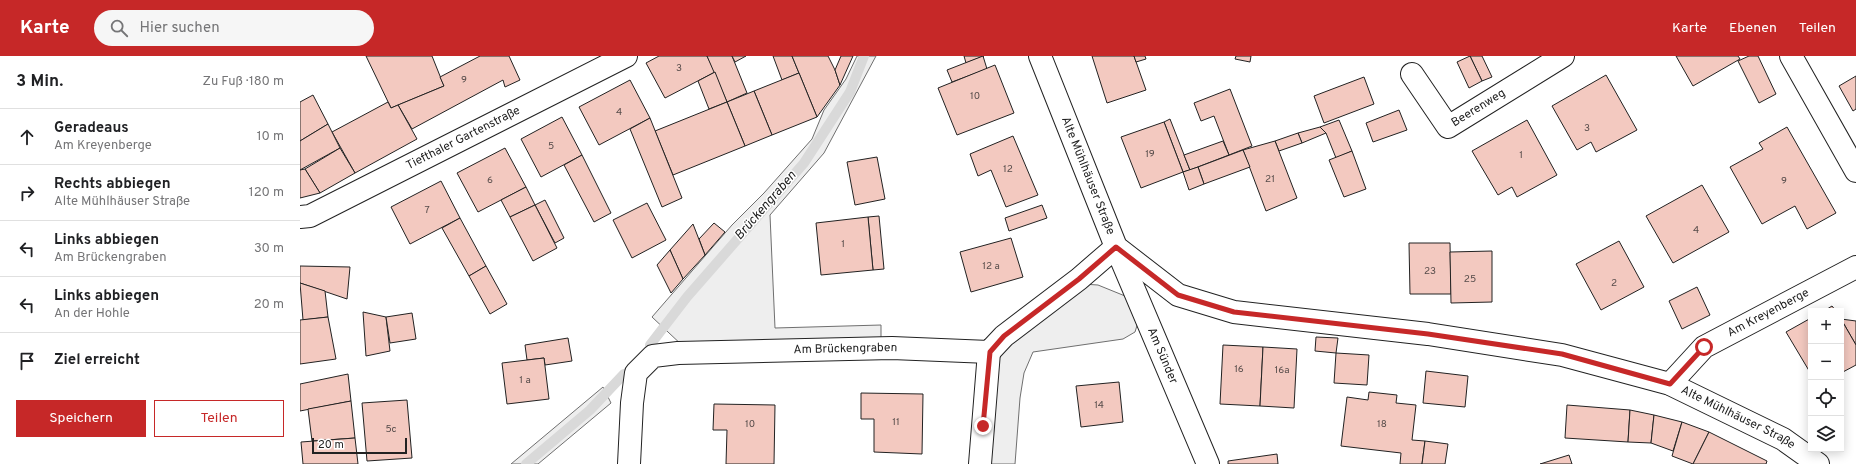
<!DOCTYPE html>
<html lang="de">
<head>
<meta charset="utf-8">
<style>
	body { margin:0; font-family:Overpass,sans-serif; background:#f6f6f6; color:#202124 }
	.controls { position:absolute; right:12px; bottom:12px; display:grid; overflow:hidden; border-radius:0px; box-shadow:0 2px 10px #0003 }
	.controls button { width:36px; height:36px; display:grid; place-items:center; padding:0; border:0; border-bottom:1px solid #e0e0e0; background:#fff; color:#202124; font:20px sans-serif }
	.scale { position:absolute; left:12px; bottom:10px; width:95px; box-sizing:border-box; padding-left:4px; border:2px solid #222; border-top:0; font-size:11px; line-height:14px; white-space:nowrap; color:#222; -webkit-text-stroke:3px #fff; paint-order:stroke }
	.stop { position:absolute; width:12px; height:12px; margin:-9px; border:3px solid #c62828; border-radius:50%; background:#fff }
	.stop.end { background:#c62828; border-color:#fff; box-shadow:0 1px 4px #0008 }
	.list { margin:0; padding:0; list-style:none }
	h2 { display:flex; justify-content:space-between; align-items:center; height:52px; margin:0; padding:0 16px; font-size:17px }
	h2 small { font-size:13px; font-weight:400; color:#757577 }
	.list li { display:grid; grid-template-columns:26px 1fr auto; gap:12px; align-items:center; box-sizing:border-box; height:56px; padding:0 16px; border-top:1px solid #e0e0e0 }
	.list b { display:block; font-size:15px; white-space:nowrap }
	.list p { margin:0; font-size:13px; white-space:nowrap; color:#757577 }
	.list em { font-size:13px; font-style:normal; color:#757577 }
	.actions { display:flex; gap:8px; padding:12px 16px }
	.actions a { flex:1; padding:9px 0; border:1px solid #c62828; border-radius:0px; text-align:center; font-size:14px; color:#c62828 }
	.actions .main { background:#c62828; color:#fff }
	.icon { flex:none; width:22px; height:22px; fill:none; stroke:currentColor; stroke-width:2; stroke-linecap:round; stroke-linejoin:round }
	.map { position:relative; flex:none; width:1556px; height:408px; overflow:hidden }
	header { display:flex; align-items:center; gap:24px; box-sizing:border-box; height:56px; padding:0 20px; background:#c62828; color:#fff }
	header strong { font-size:19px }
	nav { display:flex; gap:22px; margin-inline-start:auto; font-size:14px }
	.search { width:280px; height:36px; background:#f6f6f6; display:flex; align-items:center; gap:10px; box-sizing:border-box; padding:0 14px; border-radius:22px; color:#757577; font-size:15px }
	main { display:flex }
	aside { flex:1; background:#fff }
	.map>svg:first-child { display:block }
	.green { fill:#eee; stroke:#6f6f6f }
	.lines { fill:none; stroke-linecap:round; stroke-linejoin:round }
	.stream { stroke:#d9d9d9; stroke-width:10 }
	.building { fill:#f3c9c0; stroke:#222 }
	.street-casing { stroke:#222; stroke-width:24 }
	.street { stroke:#fff; stroke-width:22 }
	.route { stroke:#c62828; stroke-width:5 }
	.labels { text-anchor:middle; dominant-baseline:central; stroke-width:3; stroke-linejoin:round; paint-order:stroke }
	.number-label { font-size:10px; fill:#564c4a }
	.street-label { font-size:12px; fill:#222; stroke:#fff }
	.water-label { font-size:13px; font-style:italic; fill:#222; stroke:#fff }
</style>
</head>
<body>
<header>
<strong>Karte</strong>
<div class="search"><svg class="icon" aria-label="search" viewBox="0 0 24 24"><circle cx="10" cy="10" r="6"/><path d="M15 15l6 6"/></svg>Hier suchen</div>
<nav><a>Karte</a><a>Ebenen</a><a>Teilen</a></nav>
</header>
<main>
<aside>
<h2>3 Min.<small>Zu Fuß · 180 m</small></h2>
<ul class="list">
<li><svg class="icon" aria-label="ahead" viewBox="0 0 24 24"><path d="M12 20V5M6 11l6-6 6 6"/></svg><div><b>Geradeaus</b><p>Am Kreyenberge</p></div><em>10 m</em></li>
<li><svg class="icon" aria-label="right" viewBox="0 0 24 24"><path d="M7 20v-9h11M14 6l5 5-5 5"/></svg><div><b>Rechts abbiegen</b><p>Alte Mühlhäuser Straße</p></div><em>120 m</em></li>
<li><svg class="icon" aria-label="left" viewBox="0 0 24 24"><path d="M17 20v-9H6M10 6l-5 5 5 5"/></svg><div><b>Links abbiegen</b><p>Am Brückengraben</p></div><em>30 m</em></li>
<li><svg class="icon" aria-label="left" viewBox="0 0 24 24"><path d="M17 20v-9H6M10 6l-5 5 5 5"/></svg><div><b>Links abbiegen</b><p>An der Hohle</p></div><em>20 m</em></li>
<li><svg class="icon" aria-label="arrive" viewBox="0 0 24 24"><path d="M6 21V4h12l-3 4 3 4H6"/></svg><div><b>Ziel erreicht</b></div></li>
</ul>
<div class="actions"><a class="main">Speichern</a><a>Teilen</a></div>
</aside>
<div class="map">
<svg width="1556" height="408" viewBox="0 0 1556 408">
	<rect width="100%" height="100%" fill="#fff"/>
	<!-- green -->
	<g class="green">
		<path d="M557,0h19l-52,97 -54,62 5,113 106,-3v16l-197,6 -32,-30 80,-92 32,-32 48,-54 12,-29 22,-31z"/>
		<path d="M782,228l16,1 32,13 9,21 -4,13 -12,7 -90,13 -9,21 -4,25 -5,66h-28l9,-109z"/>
		<path d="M303,331l8,16 -73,61h-27z"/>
	</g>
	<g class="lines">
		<!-- stream -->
		<g class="stream">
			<path d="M350,289l37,-48 117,-134 46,-71 14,-36"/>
			<path d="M226,408l64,-54 34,-36"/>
		</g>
	</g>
	<!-- building -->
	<g class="building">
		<path d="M66,0h66l12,30 -53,22z"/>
		<path d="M180,0h29l11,24 -15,7 -2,-7 -91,49 -14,-24 46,-19 -4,-9z"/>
		<path d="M359,0h48l8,16 -50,26 -19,-35z"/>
		<path d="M407,0h25l15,37 -20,9z"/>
		<path d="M432,0h14l-11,6z"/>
		<path d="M473,0h19l7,17 -17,7z"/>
		<path d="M492,0h36l7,14 5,15 -23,32z"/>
		<path d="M541,0h12l-13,29 -5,-15z"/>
		<path d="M664,0h20l-18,7z"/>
		<path d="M683,0l4,13 -35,13 -5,-12z"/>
		<path d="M792,0h42l12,34 -39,13z"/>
		<path d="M834,0h11l1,3 -10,3z"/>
		<path d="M936,0h15l-1,6 -15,-3z"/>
		<path d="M1170,0h12l10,21 -10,4z"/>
		<path d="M1170,0l12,25 -13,7 -12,-26z"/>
		<path d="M1376,0h62l2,3 -47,27z"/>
		<path d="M1449,0h9l18,38 -17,9 -21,-42z"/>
		<path d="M695,9l19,48 -57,22 -19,-47z"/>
		<path d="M415,16l12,30 -18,7 -11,-28z"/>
		<path d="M499,17l18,44 -45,18 -18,-44z"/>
		<path d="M1306,19l31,55 -41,22 -5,-10 -14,8 -25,-44z"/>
		<path d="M1556,20v33l-3,2 -14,-25z"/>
		<path d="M1064,21l10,27 -50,19 -10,-27z"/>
		<path d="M330,24l20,38 -51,27 -20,-38z"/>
		<path d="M930,33l22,57 -23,9 -15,-39 -13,5 -7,-18z"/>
		<path d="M454,35l18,44 -27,11 -18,-44z"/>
		<path d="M13,39l15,29 -28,17v-39z"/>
		<path d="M88,46l3,6 7,-3 19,34 -62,34 -23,-41z"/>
		<path d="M427,46l18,44 -72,29 -18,-44z"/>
		<path d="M1099,54l8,20 -34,12 -7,-19z"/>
		<path d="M262,61l20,38 -41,22 -20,-38z"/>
		<path d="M350,62l32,80 -20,9 -32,-78z"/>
		<path d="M870,63l20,51 -7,2 -19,-50z"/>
		<path d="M1039,64l13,31 -16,7 -10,-25 -6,-6z"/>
		<path d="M1227,64l30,55 -40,22 -5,-10 -14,8 -26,-44z"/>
		<path d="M864,66l19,50 -42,16 -20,-51z"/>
		<path d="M28,68l12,24 -40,22v-29z"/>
		<path d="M1020,71l6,6 -24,10 -4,-10z"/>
		<path d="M1487,71l49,86 -29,16 -12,-23 -33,18 -32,-57 33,-18 -4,-6z"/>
		<path d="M998,77l4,10 -23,8 -4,-10z"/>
		<path d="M713,80l25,59 -32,12 -15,-37 -13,6 -8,-22z"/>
		<path d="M923,85l6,14 -39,15 -6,-15z"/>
		<path d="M975,85l22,57 -31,13 -23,-61z"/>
		<path d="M40,92l15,25 -35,20 -15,-24z"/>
		<path d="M205,92l21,39 -48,25 -21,-39z"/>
		<path d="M943,94l7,17 -46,17 -6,-17z"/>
		<path d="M1052,95l14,38 -22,8 -15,-37z"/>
		<path d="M282,99l29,58 -17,9 -30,-57z"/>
		<path d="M577,101l8,42 -30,6 -8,-43z"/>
		<path d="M898,111l6,17 -15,6 -6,-18z"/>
		<path d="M5,113l15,24 -20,5v-28z"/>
		<path d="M141,125l19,37 -50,26 -19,-37z"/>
		<path d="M1402,129l27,47 -56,31 -27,-47z"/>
		<path d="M226,131l9,18 -25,12 -9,-17z"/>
		<path d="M245,144l19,38 -9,5 -20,-38z"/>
		<path d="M347,147l19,37 -34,18 -19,-38z"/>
		<path d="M235,149l22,43 -24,13 -23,-44z"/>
		<path d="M742,149l5,13 -38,13 -4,-13z"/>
		<path d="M579,160l5,53 -11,1 -5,-53z"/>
		<path d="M568,161l5,53 -52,5 -5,-52z"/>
		<path d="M160,162l26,48 -17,10 -27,-48z"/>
		<path d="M414,167l11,9 -20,23 -6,-16z"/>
		<path d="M393,168l12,31 -22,24 -13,-29z"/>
		<path d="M711,182l12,39 -52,15 -11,-40z"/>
		<path d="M1319,185l25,46 -43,23 -25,-46z"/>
		<path d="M1109,187h41l1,51h-41z"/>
		<path d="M370,194l13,29 -12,14 -14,-28z"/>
		<path d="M1192,195v51l-41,1 -1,-51z"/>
		<path d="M0,210l50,1 -3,32 -47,-16z"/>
		<path d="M186,210l21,38 -17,10 -21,-38z"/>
		<path d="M0,227l25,8 3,26 -25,3z"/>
		<path d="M1397,231l13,28 -28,14 -13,-28z"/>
		<path d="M1532,250l4,5h-12z"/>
		<path d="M63,256l23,5 4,34 -24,5z"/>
		<path d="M112,257l4,26 -26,4 -4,-26z"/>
		<path d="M28,261l8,42 -36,5v-44z"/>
		<path d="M1511,262v56l-25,-42z"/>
		<path d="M1541,263l15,2v24z"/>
		<path d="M1541,263l15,26v20l-15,8z"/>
		<path d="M1016,281l22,1 -2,15 -21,-2z"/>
		<path d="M268,282l4,23 -27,4 -1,-7 -17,2 -2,-15z"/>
		<path d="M923,289l40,2 -3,59 -40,-2z"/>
		<path d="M963,291l34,2 -3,59 -34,-2z"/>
		<path d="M1036,297l33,2 -2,30 -33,-2z"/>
		<path d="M244,302l5,41 -42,5 -5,-41z"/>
		<path d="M1126,315l42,5 -3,31 -42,-4z"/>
		<path d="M48,318l3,27 -51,10v-27z"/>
		<path d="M819,326l4,40 -42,5 -5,-41z"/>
		<path d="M1069,336l28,3 -1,8 20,2 -4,35 13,1 -3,23h-22l1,-11 -60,-7 6,-49 21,3z"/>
		<path d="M561,337l62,1 -1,60 -48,-2v-33h-13z"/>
		<path d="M107,344l5,58 -45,3 -5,-58z"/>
		<path d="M51,345l4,37 -43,3 -4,-32z"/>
		<path d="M414,348l61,1 -1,59h-48l1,-34h-14z"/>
		<path d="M1267,349l63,5 -2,32 -63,-4z"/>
		<path d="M1330,354l24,5 -3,28 -23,-1z"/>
		<path d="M1354,359l28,7 -9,29 -22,-8z"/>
		<path d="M1382,366l27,10 -16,32 -21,-8z"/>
		<path d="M1409,376l58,29 -1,3h-73z"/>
		<path d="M55,382l3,26h-55l-2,-22z"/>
		<path d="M1125,385l23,3 -3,20h-23z"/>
		<path d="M977,398l1,10h-50v-3z"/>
		<path d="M1269,399l3,9h-32z"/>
	</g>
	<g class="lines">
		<!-- street casing -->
		<g class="street-casing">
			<g id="street">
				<path id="s1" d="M740,0l76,191 62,48 56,17 194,22 134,21 108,29 113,55 35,25"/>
				<path d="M1491,0l65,115"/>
				<path id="s2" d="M1112,18l36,53 115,-71"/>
				<path id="s3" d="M0,161l10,-1 316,-160"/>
				<path id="s4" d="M1370,328l34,-37 152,-80"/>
				<path id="s5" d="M329,408l3,-61 4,-30 17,-17 25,-3 214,-5 97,4 15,-16 75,-57 37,-32 92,217"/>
				<path d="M680,408l9,-112"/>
			</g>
		</g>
		<!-- street -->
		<use href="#street" class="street"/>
	</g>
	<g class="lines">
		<!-- route -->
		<path class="route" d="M683,370l7,-74 14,-16 75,-57 37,-32 62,48 56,17 194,22 134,20 108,30 34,-37"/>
	</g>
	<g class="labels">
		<!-- number labels -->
		<g class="number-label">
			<text x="379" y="12">3</text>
			<text x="164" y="24">9</text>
			<text x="675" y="40">10</text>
			<text x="319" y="56">4</text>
			<text x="1287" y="72">3</text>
			<text x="251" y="90">5</text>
			<text x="850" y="98">19</text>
			<text x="1221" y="99">1</text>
			<text x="708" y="113">12</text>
			<text x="970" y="123">21</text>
			<text x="190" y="124">6</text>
			<text x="1484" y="125">9</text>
			<text x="127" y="154">7</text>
			<text x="1396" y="174">4</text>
			<text x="543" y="188">1</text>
			<text x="691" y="210">12 a</text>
			<text x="1130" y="215">23</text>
			<text x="1170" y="223">25</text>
			<text x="1314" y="227">2</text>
			<text x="939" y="313">16</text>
			<text x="982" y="314">16a</text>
			<text x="225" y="324">1 a</text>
			<text x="799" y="349">14</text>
			<text x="596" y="366">11</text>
			<text x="450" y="368">10</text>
			<text x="1082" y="368">18</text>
			<text x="91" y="373">5c</text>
		</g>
		<!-- street labels -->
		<g class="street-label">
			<text stroke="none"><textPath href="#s2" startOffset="100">Beerenweg</textPath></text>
			<text stroke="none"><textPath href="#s3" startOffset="182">Tiefthaler Gartenstraße</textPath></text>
			<text stroke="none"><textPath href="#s1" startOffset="129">Alte Mühlhäuser Straße</textPath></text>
			<text stroke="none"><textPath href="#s4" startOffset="123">Am Kreyenberge</textPath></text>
			<text stroke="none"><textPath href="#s5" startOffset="308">Am Brückengraben</textPath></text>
			<text stroke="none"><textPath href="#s5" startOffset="735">Am Sünder</textPath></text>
			<text stroke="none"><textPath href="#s1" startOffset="861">Alte Mühlhäuser Straße</textPath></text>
		</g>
		<!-- water labels -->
		<g class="water-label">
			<text transform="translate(466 150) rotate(-49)">Brückengraben</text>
		</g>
	</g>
</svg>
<div class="controls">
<button>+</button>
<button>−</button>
<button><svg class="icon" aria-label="locate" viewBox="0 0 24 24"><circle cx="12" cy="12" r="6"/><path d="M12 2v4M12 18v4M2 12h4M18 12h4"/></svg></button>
<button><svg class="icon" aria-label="layers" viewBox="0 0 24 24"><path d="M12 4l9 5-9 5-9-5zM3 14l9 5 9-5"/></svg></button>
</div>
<div class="scale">20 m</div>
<div class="stop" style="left:1404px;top:291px"></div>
<div class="stop end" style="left:683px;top:370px"></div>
</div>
</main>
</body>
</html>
